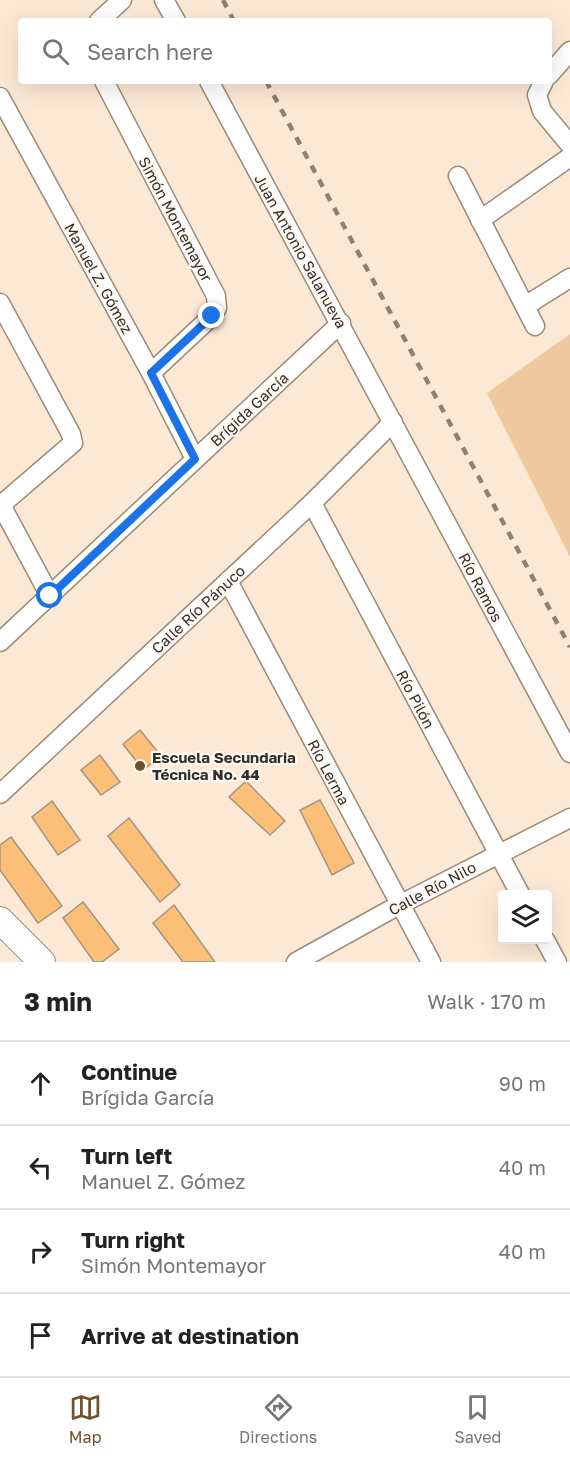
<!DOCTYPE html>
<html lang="en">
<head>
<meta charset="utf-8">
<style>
	body { margin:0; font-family:"Golos Text",sans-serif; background:#f6f6f6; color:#222 }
	.controls { position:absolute; right:18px; bottom:18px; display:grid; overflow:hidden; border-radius:6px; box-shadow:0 6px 24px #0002 }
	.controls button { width:54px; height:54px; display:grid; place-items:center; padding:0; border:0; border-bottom:2px solid #e0e0e0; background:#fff; color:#222; font:30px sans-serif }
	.stop { position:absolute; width:18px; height:18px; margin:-14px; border:4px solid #1a73e8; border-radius:50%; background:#fff }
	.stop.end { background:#1a73e8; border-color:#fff; box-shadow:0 2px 6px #0008 }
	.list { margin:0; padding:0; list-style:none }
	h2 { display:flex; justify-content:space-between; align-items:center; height:78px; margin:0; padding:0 24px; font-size:26px }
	h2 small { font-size:20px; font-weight:400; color:#767676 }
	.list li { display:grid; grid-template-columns:39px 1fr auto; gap:18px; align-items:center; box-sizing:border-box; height:84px; padding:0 24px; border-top:2px solid #e0e0e0 }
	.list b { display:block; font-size:22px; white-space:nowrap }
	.list p { margin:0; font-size:20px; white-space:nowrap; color:#767676 }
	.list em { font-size:20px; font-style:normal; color:#767676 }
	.icon { flex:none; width:33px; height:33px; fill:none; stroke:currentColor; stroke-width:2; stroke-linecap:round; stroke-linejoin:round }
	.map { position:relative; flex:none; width:570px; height:962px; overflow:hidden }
	.search { position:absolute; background:#fff; box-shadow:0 6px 24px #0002; left:18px; right:18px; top:18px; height:66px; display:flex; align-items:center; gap:15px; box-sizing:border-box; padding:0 21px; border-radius:6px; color:#767676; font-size:22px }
	.sheet { height:414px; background:#fff }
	nav { display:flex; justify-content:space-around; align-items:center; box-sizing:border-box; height:84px; border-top:2px solid #e0e0e0; background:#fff; font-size:16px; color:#767676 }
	nav a { display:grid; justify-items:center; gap:3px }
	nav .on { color:#715127 }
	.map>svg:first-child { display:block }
	.green { fill:#efc99e }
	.building { fill:#fbbf77; stroke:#a69581; stroke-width:1.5 }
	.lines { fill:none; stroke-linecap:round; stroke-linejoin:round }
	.street-casing { stroke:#9c8b78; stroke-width:21 }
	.secondary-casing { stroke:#9c8b78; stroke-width:28 }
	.street { stroke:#fff; stroke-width:18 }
	.secondary { stroke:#fff; stroke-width:26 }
	.rail { stroke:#8d8174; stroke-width:4.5; stroke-dasharray:8 8; stroke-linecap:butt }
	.route { stroke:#1a73e8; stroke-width:8 }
	.poi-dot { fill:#715127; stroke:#fdf9f5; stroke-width:2 }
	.labels { text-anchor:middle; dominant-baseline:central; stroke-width:4.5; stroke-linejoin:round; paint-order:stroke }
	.street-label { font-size:15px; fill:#362f27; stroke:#fdf9f5 }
	.poi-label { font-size:15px; font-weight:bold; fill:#362f27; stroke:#fdf9f5; text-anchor:start }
</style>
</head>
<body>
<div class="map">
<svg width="570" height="962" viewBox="0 0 570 962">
	<rect width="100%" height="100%" fill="#fce9d5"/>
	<!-- green -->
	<path class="green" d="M570,334v223l-83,-164z"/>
	<!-- building -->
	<g class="building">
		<path d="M140,730l21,26 -18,14 -20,-26z"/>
		<path d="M100,755l20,27 -19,13 -20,-25z"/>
		<path d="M246,781l39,40 -15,14 -41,-38z"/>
		<path d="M320,800l34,63 -22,12 -32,-65z"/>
		<path d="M52,801l28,39 -22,15 -26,-38z"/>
		<path d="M129,818l51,67 -20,17 -52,-66z"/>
		<path d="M11,837l51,69 -24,17 -38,-53v-25z"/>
		<path d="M83,902l36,47 -17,13h-8l-31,-44z"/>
		<path d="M174,905l41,57h-32l-30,-39z"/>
	</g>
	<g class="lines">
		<!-- street casing -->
		<g class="street-casing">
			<g id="street">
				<path d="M164,0l12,21"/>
				<path d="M99,21l23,-21"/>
				<path d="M549,75l21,-24"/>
				<path d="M104,81l112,215 1,12 -5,8 -61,57"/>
				<path d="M209,81l361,672"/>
				<path d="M544,81l-7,14 5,16 28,34"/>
				<path d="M0,97l151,276 44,86"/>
				<path d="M458,176l77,150"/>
				<path d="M480,220l90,-63"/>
				<path d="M0,303l71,131 2,9 -72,62"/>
				<path d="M525,306l45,-28"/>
				<path d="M0,503l50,93"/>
				<path d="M312,503l208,391"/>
				<path d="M228,581l203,381"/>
				<path d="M0,642l341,-319"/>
				<path d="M0,794l312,-291 81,-81"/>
				<path d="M545,940l12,22"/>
				<path d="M296,962l103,-57 171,-87"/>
			</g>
		</g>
		<!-- secondary casing -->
		<g class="secondary-casing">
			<path id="secondary" d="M0,920l42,42"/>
		</g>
		<!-- street -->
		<use href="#street" class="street"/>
		<!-- secondary -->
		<use href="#secondary" class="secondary"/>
		<!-- rail -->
		<g class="rail">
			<path d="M223,0l11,21"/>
			<path d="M266,81l304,566"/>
		</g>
	</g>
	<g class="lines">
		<!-- route -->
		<path class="route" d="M50,596l145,-137 -44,-86 61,-57"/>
	</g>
	<!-- markers -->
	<circle class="poi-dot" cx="140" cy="766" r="6"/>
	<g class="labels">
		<!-- street labels -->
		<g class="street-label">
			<text transform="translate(176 219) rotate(62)">Simón Montemayor</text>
			<text transform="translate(301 251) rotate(61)">Juan Antonio Salanueva</text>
			<text transform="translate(99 278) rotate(61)">Manuel Z. Gómez</text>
			<text transform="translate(249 409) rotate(-43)">Brígida García</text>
			<text transform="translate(481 587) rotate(62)">Río Ramos</text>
			<text transform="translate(198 609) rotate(-43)">Calle Río Pánuco</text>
			<text transform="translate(416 699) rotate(62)">Río Pilón</text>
			<text transform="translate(329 772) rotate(62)">Río Lerma</text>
			<text transform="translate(432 888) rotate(-28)">Calle Río Nilo</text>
		</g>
		<!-- poi labels -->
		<g class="poi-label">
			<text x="152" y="757">Escuela Secundaria<tspan x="152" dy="17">Técnica No. 44</tspan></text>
		</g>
	</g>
</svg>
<div class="controls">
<button><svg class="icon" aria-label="layers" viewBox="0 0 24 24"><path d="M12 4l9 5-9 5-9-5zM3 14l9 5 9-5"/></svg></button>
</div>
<div class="stop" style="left:50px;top:596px"></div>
<div class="stop end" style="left:212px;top:316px"></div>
<div class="search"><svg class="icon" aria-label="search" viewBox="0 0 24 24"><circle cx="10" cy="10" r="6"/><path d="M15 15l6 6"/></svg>Search here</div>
</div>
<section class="sheet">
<h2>3 min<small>Walk · 170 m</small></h2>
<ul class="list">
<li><svg class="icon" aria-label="ahead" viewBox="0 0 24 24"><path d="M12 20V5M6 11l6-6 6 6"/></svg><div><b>Continue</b><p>Brígida García</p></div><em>90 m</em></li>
<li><svg class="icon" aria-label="left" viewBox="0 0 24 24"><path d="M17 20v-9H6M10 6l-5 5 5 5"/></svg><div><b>Turn left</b><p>Manuel Z. Gómez</p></div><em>40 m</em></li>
<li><svg class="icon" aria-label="right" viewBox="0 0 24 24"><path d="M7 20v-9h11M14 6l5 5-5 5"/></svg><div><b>Turn right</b><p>Simón Montemayor</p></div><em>40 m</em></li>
<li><svg class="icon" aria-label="arrive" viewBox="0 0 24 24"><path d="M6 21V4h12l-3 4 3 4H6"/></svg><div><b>Arrive at destination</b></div></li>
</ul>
</section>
<nav>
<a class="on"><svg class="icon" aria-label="map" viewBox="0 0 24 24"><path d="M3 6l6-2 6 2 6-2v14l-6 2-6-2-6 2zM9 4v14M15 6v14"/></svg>Map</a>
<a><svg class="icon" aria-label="directions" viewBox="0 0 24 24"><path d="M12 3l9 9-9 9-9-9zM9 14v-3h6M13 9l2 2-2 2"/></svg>Directions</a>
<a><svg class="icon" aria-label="saved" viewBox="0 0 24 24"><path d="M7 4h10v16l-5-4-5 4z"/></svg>Saved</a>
</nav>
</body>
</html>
